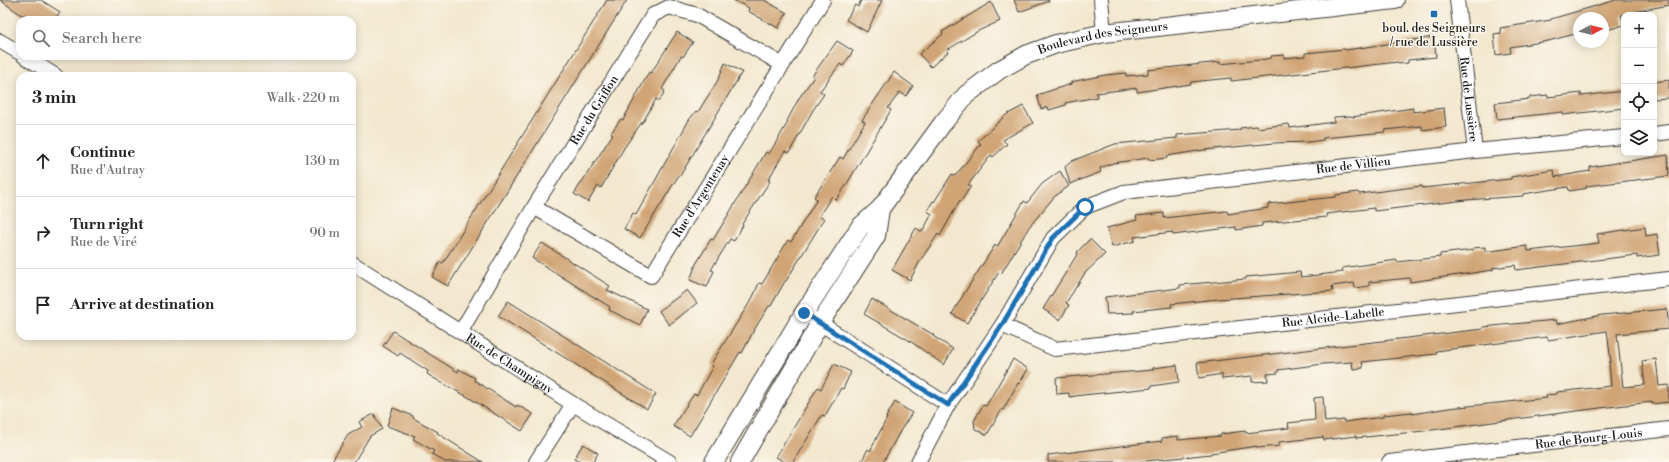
<!DOCTYPE html>
<html lang="en">
<head>
<meta charset="utf-8">
<style>
	body { margin:0; font-family:"Libre Bodoni",serif; background:#f6f6f6; color:#222 }
	.controls { position:absolute; right:12px; top:12px; display:grid; overflow:hidden; border-radius:8px; box-shadow:0 2px 10px #0003 }
	.controls button { width:36px; height:36px; display:grid; place-items:center; padding:0; border:0; border-bottom:1px solid #e0e0e0; background:#fff; color:#222; font:20px sans-serif }
	.compass { position:absolute; left:1573px; top:12px; width:36px; height:36px; border-radius:50%; background:#fff; box-shadow:0 2px 10px #0003; rotate:83deg }
	.stop { position:absolute; width:12px; height:12px; margin:-9px; border:3px solid #1f6fb2; border-radius:50%; background:#fff }
	.stop.end { background:#1f6fb2; border-color:#fff; box-shadow:0 1px 4px #0008 }
	.list { margin:0; padding:0; list-style:none }
	h2 { display:flex; justify-content:space-between; align-items:center; height:52px; margin:0; padding:0 16px; font-size:17px }
	h2 small { font-size:13px; font-weight:400; color:#767676 }
	.list li { display:grid; grid-template-columns:26px 1fr auto; gap:12px; align-items:center; box-sizing:border-box; height:72px; padding:0 16px; border-top:1px solid #e0e0e0 }
	.list b { display:block; font-size:15px; white-space:nowrap }
	.list p { margin:0; font-size:13px; white-space:nowrap; color:#767676 }
	.list em { font-size:13px; font-style:normal; color:#767676 }
	.icon { flex:none; width:22px; height:22px; fill:none; stroke:currentColor; stroke-width:2; stroke-linecap:round; stroke-linejoin:round }
	.map { position:relative; flex:none; width:1669px; height:462px; overflow:hidden }
	.search { position:absolute; background:#fff; box-shadow:0 2px 10px #0003; left:16px; top:16px; width:340px; height:44px; display:flex; align-items:center; gap:10px; box-sizing:border-box; padding:0 14px; border-radius:12px; color:#767676; font-size:15px }
	.panel { position:absolute; background:#fff; box-shadow:0 2px 10px #0003; left:16px; top:72px; width:340px; height:268px; border-radius:12px }
	.map>svg:first-child { display:block }
	.building { fill:#d0a475 }
	.lines { fill:none; stroke-linecap:round; stroke-linejoin:round }
	.minor-casing { stroke:#3c3b37; stroke-width:16 }
	.tertiary-casing { stroke:#3c3b37; stroke-width:20 }
	.minor { stroke:#fff; stroke-width:14 }
	.tertiary { stroke:#fff; stroke-width:18 }
	.route { stroke:#1f6fb2; stroke-width:5 }
	.poi-dot { fill:#1f6fb2; stroke:#fbf7ec; stroke-width:1.5 }
	.labels { text-anchor:middle; dominant-baseline:central; stroke-width:3; stroke-linejoin:round; paint-order:stroke }
	.poi-label { font-size:12px; fill:#1c1c1c; stroke:#fbf7ec }
	.street-label { font-size:12px; fill:#1c1c1c; stroke:#fbf7ec }
</style>
</head>
<body>
<div class="map">
<svg width="1669" height="462" viewBox="0 0 1669 462">
	<rect width="100%" height="100%" fill="#fbf7ec"/>
	<filter id="ink" filterUnits="userSpaceOnUse"><feTurbulence type="fractalNoise" baseFrequency=".025" numOctaves="2"/><feDisplacementMap in="SourceGraphic" scale="8" xChannelSelector="R" yChannelSelector="G"/><feConvolveMatrix kernelMatrix="1 2 1 2 8 2 1 2 1" color-interpolation-filters="sRGB"/></filter>
	<filter id="wash" filterUnits="userSpaceOnUse"><feTurbulence type="fractalNoise" baseFrequency=".012" numOctaves="4" result="noise"/><feDisplacementMap in="SourceGraphic" scale="16" xChannelSelector="R" yChannelSelector="G"/><feGaussianBlur stdDeviation="0.9" result="paint"/><feColorMatrix in="noise" values="0 0 0 0 0 0 0 0 0 0 0 0 0 0 0 0 0 1.4 0 .05"/><feComposite in="paint" operator="in"/></filter>
	<g filter="url(#wash)">
		<rect width="100%" height="100%" fill="#f3e8cf"/>
		<g id="blocks">
			<!-- building -->
			<g class="building">
				<path d="M0,0h41l19,12 -6,8h-20l-10,-6 -1,2z"/>
				<path d="M607,0h20l-179,286 -16,-9 8,-15 3,1z"/>
				<path d="M733,0h31l23,13 -9,15 -30,-17 1,-3z"/>
				<path d="M861,0h21l-15,32 -21,-12 9,-15 3,2z"/>
				<path d="M1014,0h35v1l-30,11z"/>
				<path d="M1616,0h52l1,5 -41,8 1,2h-8l3,10 -17,5 -4,-12h-24v15l-31,8 -38,6 1,6 -15,2 -2,-21 7,-1 -1,-5 51,-8v-1z"/>
				<path d="M991,2l9,19 -22,10 -31,19 1,2 -17,15 -12,-13 24,-20 -1,-2z"/>
				<path d="M677,32l16,10 -10,15 -2,-1 -19,33 3,2 -6,10 -3,-2 -13,23h-1l-18,26 -23,40 -3,-2 -10,16 -14,-8 39,-60 -2,-1 10,-14 2,1 26,-48 2,1z"/>
				<path d="M1434,37l2,20 -28,3v3l-10,1v-2l-167,19v-3l-40,4v2l-54,8v-4l-41,5 1,4 -32,6 1,2 -17,5 -1,-3 -7,2 -4,-14 34,-11v-2l34,-7 21,-2v3l22,-2v-4l72,-8v2l40,-4 11,-2v-2l13,-1v3l21,-2v-3l40,-4 1,1z"/>
				<path d="M837,41l16,10 -10,15 -3,-2 -20,27 4,3 -11,16 -24,43 -4,-2 -17,29 2,1 -28,43 1,1 -9,16 -4,-2 -19,31 3,1 -7,16 -17,-7 6,-16 15,-25 2,1 53,-88 3,2 19,-32 -1,-1 12,-23 15,-21 -2,-1z"/>
				<path d="M725,63l17,9 -62,104 -1,-1 -39,63 -16,-9 9,-16 3,2 53,-95 7,-9 2,1 20,-32z"/>
				<path d="M894,72l19,14 -7,10 -6,-4 -12,16 3,2 -46,77 -9,13 -4,-4 -13,20 5,3 -38,62h-1l-14,25h-2l-15,24 -12,23 -2,-1 -50,84 -17,-10 21,-32 3,1 16,-29 -2,-2 42,-67 6,-14 3,1 26,-44 3,2 26,-43 -3,-2 26,-40 3,2 22,-37 -3,-2z"/>
				<path d="M1669,80v18l-15,1v-17z"/>
				<path d="M1624,91v17l-61,7v-3l-66,7 -2,-16 35,-4v-2l18,-2v2l33,-4v3z"/>
				<path d="M1023,106l10,17 -30,17 4,4 -14,13 -2,-2 -23,30 3,1 -10,15 -1,-1 -20,36 -2,-2 -18,27 -10,19 -18,-10 24,-42 6,4 10,-18 -5,-3 6,-10 1,1 18,-28 3,2 26,-32 -3,-3 28,-26z"/>
				<path d="M1413,108v4l31,-4 2,19 -24,3v-4l-37,4v2l-62,6v2l-15,2 -34,1 -70,7 -37,6v2l-18,2v-2l-36,5 -13,5 1,4 -31,12 -5,-17 7,-6 43,-17 62,-6v-3l63,-5v-2l17,-2 1,2 31,-4 1,4 44,-6v-5l17,-1 1,1z"/>
				<path d="M1668,155l1,21 -83,10 1,2 -18,3 -1,-4 -45,7v2l-57,4 -92,11v-3l-48,6 1,3 -65,6v3l-26,4v-3l-63,8 -1,-3 -38,5 1,4 -23,6 -5,-19 30,-8 -1,-4 28,-3v5l63,-7 1,3 40,-6v-4l68,-7v-2l22,-3 1,2 63,-8v2l89,-9v-2l43,-7 1,7 35,-6v-4z"/>
				<path d="M1060,171l9,15 -15,11 -25,30 -28,47 -2,-2 -32,51 -15,-9 13,-22 30,-47 2,2 27,-46 3,2 15,-19z"/>
				<path d="M1645,227l1,9 11,-2 3,21 -23,3v-3l-121,15 -1,-5 -22,3v2l-83,12v-4l-41,4v4l-14,2 -1,-5 -22,3 1,5 -115,8 -47,5 1,3 -39,4 1,2 -27,1 -2,-17 75,-9v-3l66,-6v-2l54,-5 1,5 42,-5 -1,-4 55,-8v2l43,-5v-3l33,-4v-2l12,-1v4h6l36,-5 1,5 71,-8 -2,-9z"/>
				<path d="M1090,239l15,15 -20,19 -19,30 3,2 -9,15 -17,-11 35,-56 -1,-1z"/>
				<path d="M542,243l68,43 -3,4 40,19 -7,16 -31,-15 1,-3 -78,-49z"/>
				<path d="M687,290l10,13 -28,22 -10,-14z"/>
				<path d="M872,299l62,36 -1,1 20,13 -9,16 -34,-24 -46,-27z"/>
				<path d="M508,301l148,93 -9,15 -149,-93z"/>
				<path d="M1667,309l2,20 -52,5 6,53 22,-2 -3,-24 14,-2 3,27 10,-1v17l-17,2v-2l-52,6 -176,23 -68,7v-2l-32,4 -1,-3 -44,5v4l-22,2v-2l-46,7v1l-74,8h-89v-7l114,-14v-3l16,-2v4l43,-4v-2l24,-3 1,2 43,-5 -1,-5 27,-3 -1,-22 9,-1 2,25 19,-2v2l39,-5v-2l29,-3v2l37,-6 98,-10 -1,-3 11,-1v-2l54,-6 -2,-24h2l-4,-31 -59,9 -1,-3 -111,14v3l-74,8 1,6 -10,1 -1,-7 -29,2 -45,6v3l-11,1 1,7 -16,1v-6l-30,3v-5l-23,4 -2,-15 286,-34v-2l20,-2 53,-5 1,4 45,-9z"/>
				<path d="M393,331l65,41 1,-3 16,9 -1,2 42,27 1,-2 16,9 -11,17 -54,-34 -26,-14 -15,-9 1,-3 -28,-18 -2,3 -15,-10z"/>
				<path d="M1013,359l15,10 -9,15 -1,-1 -15,27 -1,-1 -15,26 -12,-6 -1,-8 9,-16 3,1z"/>
				<path d="M834,364l17,8 -8,17 -2,-1 -16,28 -3,-1 -29,47h-8l-9,-5 42,-70 3,2z"/>
				<path d="M1177,365l2,17 -28,4v2l-68,7 -14,2v-4l-12,1 -1,-16 97,-8v-2z"/>
				<path d="M895,402l17,11 -10,15 -19,34h-22l7,-13 2,2 17,-33 -1,-1z"/>
				<path d="M393,408l20,8v2l25,14 -1,1 46,29h-38l-13,-8 2,-3 -21,-12 2,-3 -28,-10z"/>
				<path d="M374,414l8,15 -12,7 -16,26h-23l17,-27 14,-8 -3,-5z"/>
				<path d="M583,444l15,9 -5,9h-13l-6,-3z"/>
			</g>
		</g>
	</g>
	<g filter="url(#ink)">
		<use href="#blocks" fill-opacity="0" stroke="#3c3b37" stroke-width="1"/>
		<g class="lines">
			<!-- minor casing -->
			<g class="minor-casing">
				<g id="minor">
					<path d="M1101,0l3,33"/>
					<path id="s1" d="M1457,0l18,151"/>
					<path d="M0,41l20,12"/>
					<path d="M24,56l32,20"/>
					<path d="M1654,134l15,-2"/>
					<path id="s2" d="M534,207l117,69 172,-276"/>
					<path id="s3" d="M352,263l221,141 97,58"/>
					<path d="M804,313l144,92"/>
					<path id="s4" d="M1002,325l53,24 614,-70"/>
					<path id="s5" d="M461,331l73,-124 119,-192 16,-8 28,8 86,50"/>
					<path d="M536,462l37,-58"/>
					<path id="s6" d="M918,462l30,-57 54,-80 51,-87 32,-31 39,-15 351,-41 149,-14"/>
					<path id="s7" d="M1389,462l280,-33"/>
				</g>
			</g>
			<!-- tertiary casing -->
			<g class="tertiary-casing">
				<g id="tertiary">
					<path id="s8" d="M714,462l90,-149 56,-86 20,-18 63,-86 23,-28 33,-25 27,-15 30,-11 48,-11 291,-33"/>
					<path d="M740,462l80,-139 56,-87 4,-27"/>
				</g>
			</g>
			<!-- minor -->
			<use href="#minor" class="minor"/>
			<!-- tertiary -->
			<use href="#tertiary" class="tertiary"/>
		</g>
	</g>
	<g class="lines" filter="url(#ink)">
		<!-- route -->
		<path class="route" d="M804,313l144,92 54,-80 51,-87 32,-31"/>
	</g>
	<!-- markers -->
	<rect class="poi-dot" x="1430" y="10" width="8" height="8" rx="2"/>
	<g class="labels">
		<!-- poi labels -->
		<g class="poi-label">
			<text x="1434" y="28">boul. des Seigneurs<tspan x="1434" dy="14">/ rue de Lussière</tspan></text>
		</g>
		<!-- street labels -->
		<g class="street-label">
			<text stroke="none"><textPath href="#s8" startOffset="598">Boulevard des Seigneurs</textPath></text>
			<text stroke="none"><textPath href="#s1" startOffset="100">Rue de Lussière</textPath></text>
			<text stroke="none"><textPath href="#s5" startOffset="258">Rue du Griffon</textPath></text>
			<text stroke="none"><textPath href="#s6" startOffset="579">Rue de Villieu</textPath></text>
			<text stroke="none"><textPath href="#s2" startOffset="230">Rue d'Argentenay</textPath></text>
			<text stroke="none"><textPath href="#s4" startOffset="338">Rue Alcide-Labelle</textPath></text>
			<text stroke="none"><textPath href="#s3" startOffset="187">Rue de Champigny</textPath></text>
			<text stroke="none"><textPath href="#s7" startOffset="201">Rue de Bourg-Louis</textPath></text>
		</g>
	</g>
</svg>
<div class="controls">
<button>+</button>
<button>−</button>
<button><svg class="icon" aria-label="locate" viewBox="0 0 24 24"><circle cx="12" cy="12" r="6"/><path d="M12 2v4M12 18v4M2 12h4M18 12h4"/></svg></button>
<button><svg class="icon" aria-label="layers" viewBox="0 0 24 24"><path d="M12 4l9 5-9 5-9-5zM3 14l9 5 9-5"/></svg></button>
</div>
<svg class="compass" viewBox="-18 -18 36 36"><path d="M0-13l5 13h-10z" fill="#e53935"/><path d="M0 13l5-13h-10z" fill="#767676"/></svg>
<div class="stop" style="left:1085px;top:207px"></div>
<div class="stop end" style="left:804px;top:313px"></div>
<div class="search"><svg class="icon" aria-label="search" viewBox="0 0 24 24"><circle cx="10" cy="10" r="6"/><path d="M15 15l6 6"/></svg>Search here</div>
<section class="panel">
<h2>3 min<small>Walk · 220 m</small></h2>
<ul class="list">
<li><svg class="icon" aria-label="ahead" viewBox="0 0 24 24"><path d="M12 20V5M6 11l6-6 6 6"/></svg><div><b>Continue</b><p>Rue d'Autray</p></div><em>130 m</em></li>
<li><svg class="icon" aria-label="right" viewBox="0 0 24 24"><path d="M7 20v-9h11M14 6l5 5-5 5"/></svg><div><b>Turn right</b><p>Rue de Viré</p></div><em>90 m</em></li>
<li><svg class="icon" aria-label="arrive" viewBox="0 0 24 24"><path d="M6 21V4h12l-3 4 3 4H6"/></svg><div><b>Arrive at destination</b></div></li>
</ul>
</section>
</div>
</body>
</html>
